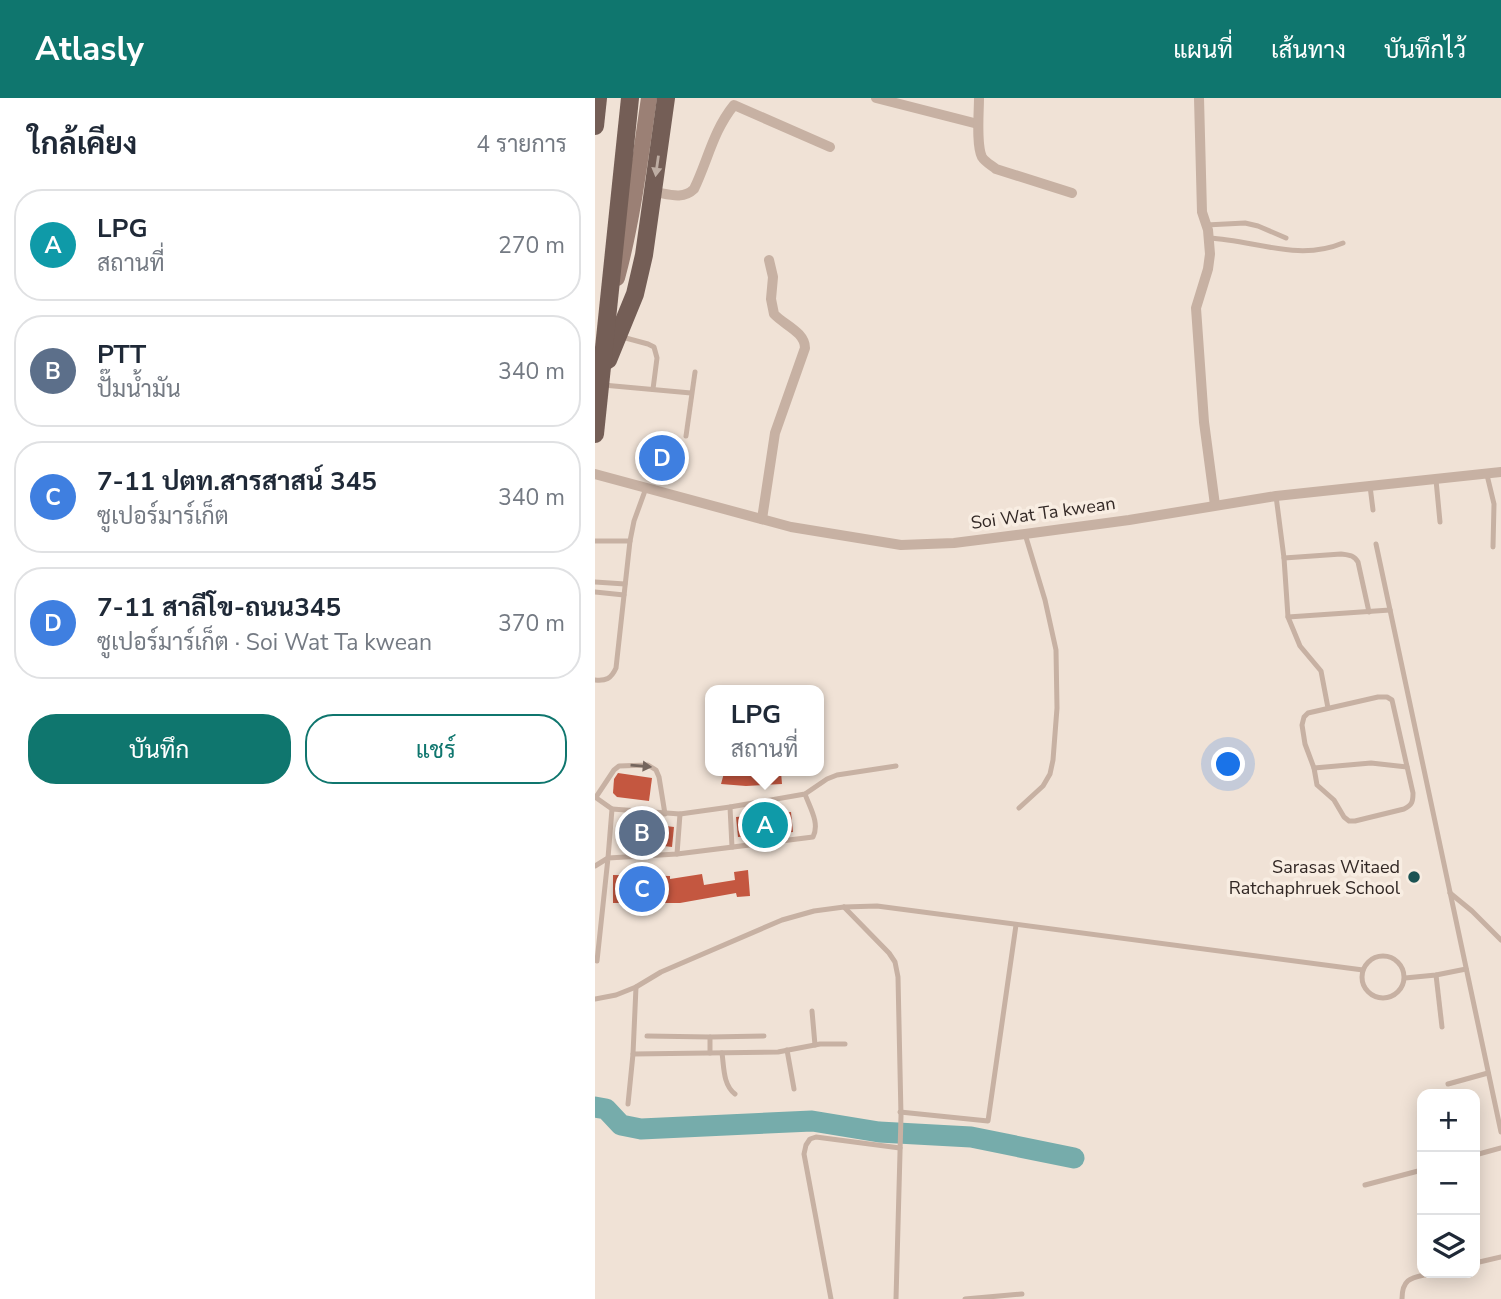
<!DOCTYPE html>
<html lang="th">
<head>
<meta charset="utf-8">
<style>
	body { margin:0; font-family:"Nunito Sans",Sarabun,sans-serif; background:#f6f6f7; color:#1f2937 }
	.controls { position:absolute; right:21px; bottom:21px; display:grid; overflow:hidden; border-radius:14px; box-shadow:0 4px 18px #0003 }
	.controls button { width:63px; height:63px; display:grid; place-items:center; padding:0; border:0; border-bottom:2px solid #e0e1e3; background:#fff; color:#1f2937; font:35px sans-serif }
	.you { position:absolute; left:634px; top:667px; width:24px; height:24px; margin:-18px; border:5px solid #fff; border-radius:50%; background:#1a73e8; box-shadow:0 0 0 10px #1a73e833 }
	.badge { display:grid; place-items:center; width:46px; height:46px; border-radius:50%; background:#0f766e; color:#fff; font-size:23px; font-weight:700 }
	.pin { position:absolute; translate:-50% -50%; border:4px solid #fff; box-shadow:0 2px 7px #0006 }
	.popup { position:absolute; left:110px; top:587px; width:119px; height:91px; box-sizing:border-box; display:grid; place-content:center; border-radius:14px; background:#fff; filter:drop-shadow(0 2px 5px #0005); font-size:23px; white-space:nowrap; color:#747a83 }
	.popup b { font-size:26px; color:#1f2937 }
	.popup::after { content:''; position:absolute; left:50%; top:100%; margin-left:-14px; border:14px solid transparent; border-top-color:#fff }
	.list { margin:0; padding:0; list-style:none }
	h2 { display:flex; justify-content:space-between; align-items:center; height:91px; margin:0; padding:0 28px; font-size:30px }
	h2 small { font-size:23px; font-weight:400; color:#747a83 }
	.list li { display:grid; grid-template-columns:46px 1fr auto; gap:21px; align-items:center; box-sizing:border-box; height:112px; margin:0 14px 14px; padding:0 14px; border:2px solid #e0e1e3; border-radius:28px }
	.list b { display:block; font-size:26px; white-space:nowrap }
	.list p { margin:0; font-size:23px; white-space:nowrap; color:#747a83 }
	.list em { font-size:23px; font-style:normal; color:#747a83 }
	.actions { display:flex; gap:14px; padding:21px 28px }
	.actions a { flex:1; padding:16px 0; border:2px solid #0f766e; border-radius:28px; text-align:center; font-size:24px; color:#0f766e }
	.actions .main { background:#0f766e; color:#fff }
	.icon { flex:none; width:38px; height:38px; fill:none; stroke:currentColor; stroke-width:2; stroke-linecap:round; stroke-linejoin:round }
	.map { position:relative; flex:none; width:906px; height:1201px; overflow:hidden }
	header { display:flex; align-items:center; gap:42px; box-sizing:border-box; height:98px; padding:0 35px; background:#0f766e; color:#fff }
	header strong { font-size:33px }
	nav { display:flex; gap:38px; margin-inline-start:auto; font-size:24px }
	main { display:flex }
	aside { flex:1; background:#fff }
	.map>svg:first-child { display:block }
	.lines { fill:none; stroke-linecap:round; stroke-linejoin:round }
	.river { stroke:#76acab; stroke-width:21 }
	.building { fill:#c45740 }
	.lane { stroke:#c7b1a3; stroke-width:5 }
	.street { stroke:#c7b1a3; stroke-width:10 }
	.secondary { stroke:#9b8075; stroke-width:16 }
	.primary { stroke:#745e56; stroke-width:18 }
	.oneway { fill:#bdada3 }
	.oneway2 { fill:#75665e }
	.poi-dot { fill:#1b5353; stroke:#f8ede2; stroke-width:2.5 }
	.labels { text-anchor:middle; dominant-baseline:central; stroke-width:7; stroke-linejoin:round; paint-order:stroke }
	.street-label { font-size:18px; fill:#322825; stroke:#f8ede2 }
	.poi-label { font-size:18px; fill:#322825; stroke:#f8ede2; text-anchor:end }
</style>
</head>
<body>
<header>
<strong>Atlasly</strong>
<nav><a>แผนที่</a><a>เส้นทาง</a><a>บันทึกไว้</a></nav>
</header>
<main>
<aside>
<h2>ใกล้เคียง<small>4 รายการ</small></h2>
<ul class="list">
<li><span class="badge" style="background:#0f9aa8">A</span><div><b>LPG</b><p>สถานที่</p></div><em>270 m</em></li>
<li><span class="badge" style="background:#5c6f8a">B</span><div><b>PTT</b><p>ปั๊มน้ำมัน</p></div><em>340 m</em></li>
<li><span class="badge" style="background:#3f7fe0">C</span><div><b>7-11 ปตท.สารสาสน์ 345</b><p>ซูเปอร์มาร์เก็ต</p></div><em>340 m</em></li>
<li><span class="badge" style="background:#3f7fe0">D</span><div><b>7-11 สาลีโข-ถนน345</b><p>ซูเปอร์มาร์เก็ต · Soi Wat Ta kwean</p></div><em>370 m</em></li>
</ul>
<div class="actions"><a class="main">บันทึก</a><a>แชร์</a></div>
</aside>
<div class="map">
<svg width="906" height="1201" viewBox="0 0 906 1201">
	<rect width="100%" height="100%" fill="#f0e2d6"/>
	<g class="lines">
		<!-- river -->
		<path class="river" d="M0,1009l11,2 15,16 20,4 171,-8 67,11 92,5 103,21"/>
	</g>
	<!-- building -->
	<g class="building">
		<path d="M54,344l29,3 -4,29 -29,-4z"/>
		<path d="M186,674l1,12 -36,2 -25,-2 3,-11 23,2z"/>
		<path d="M23,675l34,5 -3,23 -32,-4 -4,-4 1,-14z"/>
		<path d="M196,714l2,20 -55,5 -2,-20z"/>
		<path d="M31,723l48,6 -2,20 -49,-6z"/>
		<path d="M153,772l2,26 -13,1 -1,-4 -56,10h-67v-28l57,1v3l32,-5 2,11 31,-5 -1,-8z"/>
	</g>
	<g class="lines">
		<!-- lane -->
		<g class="lane">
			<path d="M611,127l39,-2 13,3 28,12"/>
			<path d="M614,140c45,2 89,24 134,5"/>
			<path d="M27,239l26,7 6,3 3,11 -4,31"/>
			<path d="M8,287l88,8"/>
			<path d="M91,338l9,-64"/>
			<path d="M892,377l7,29 -1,43"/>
			<path d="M841,382l4,42"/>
			<path d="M775,388l3,24"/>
			<path d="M681,398l8,62 4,59 12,29 21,25 7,37"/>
			<path d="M0,443h35"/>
			<path d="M781,446l125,588"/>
			<path d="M689,460l57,-4c8,1 13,1 17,8l11,50"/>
			<path d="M0,484l30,2"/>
			<path d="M0,494l29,3"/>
			<path d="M693,519l102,-7"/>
			<path d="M0,582c11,1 16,-1 21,-12l14,-127 4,-20 12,-33"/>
			<path d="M783,599h9l5,3 21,93c0,9 -1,12 -9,16l-49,12h-6l-5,-4 -10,-17 -17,-15 -3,-17 -9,-24 -3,-19 2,-8 4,-4z"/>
			<path d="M719,670l57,-5 36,4"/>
			<path d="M0,699l17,12 -4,49 -13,8"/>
			<path d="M1,699l18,-27 5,-4 29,-1 8,5 3,7 6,37"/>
			<path d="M135,709l2,40"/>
			<path d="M424,710l24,-22 7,-12 3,-14 4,-52 -1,-58 -11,-50 -20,-66"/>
			<path d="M17,711l68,5 50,-7 75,-13 22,-15 10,-4 59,-9"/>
			<path d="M82,756l3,-40"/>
			<path d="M855,795l22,18 29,29"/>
			<path d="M249,809l45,46 6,9 3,15 3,139 -5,183"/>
			<circle cx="788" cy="879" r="21"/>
			<path d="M2,863l11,-103 69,-4 136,-17c7,-14 -3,-29 -8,-43"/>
			<path d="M841,877l6,52"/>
			<path d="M810,880l31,-3 30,-6"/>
			<path d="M41,889l-3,67 145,-2 42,-8h25"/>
			<path d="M0,901l21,-4 20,-8 25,-15 121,-52 32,-9 30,-4 33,-1 486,64"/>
			<path d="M217,913l3,34"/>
			<path d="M52,938l63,1"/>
			<path d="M192,952l7,39"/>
			<path d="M115,955v-16l54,-1"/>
			<path d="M127,955c2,14 1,32 13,41"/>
			<path d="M853,986l40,-11"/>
			<path d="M33,1006l5,-50"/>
			<path d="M305,1014l88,9 28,-196"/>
			<path d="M880,1057l26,-7"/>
			<path d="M770,1087l57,-15"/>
			<path d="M880,1165l26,-6"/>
			<path d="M236,1201l-27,-145 2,-9 4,-6 6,-2 84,11"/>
			<path d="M370,1201l57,-5"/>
			<path d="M807,1201c0,-23 12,-21 31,-26"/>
		</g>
		<!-- street -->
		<g class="street">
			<path d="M281,0l102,26"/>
			<path d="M384,0c0,14 -3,47 3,59 3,5 9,8 14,12l76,24"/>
			<path d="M604,0l3,114 6,18 2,24 -2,15 -12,39 8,114 11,83"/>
			<path d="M59,94c14,2 29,8 40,-3 14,-29 19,-58 40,-84l96,42"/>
			<path d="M0,376l196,53 110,18 53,-2 71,-9 104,-14 147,-24 225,-24"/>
			<path d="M167,421l13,-86 30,-85c0,-16 -21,-23 -31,-34l-3,-15 2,-22 -4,-17"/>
		</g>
		<!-- secondary -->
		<path class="secondary" d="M22,180c16,-59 23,-119 32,-180"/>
		<!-- primary -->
		<g class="primary">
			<path d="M0,28l3,-28"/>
			<path d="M13,262l27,-66 9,-39 22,-157"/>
			<path d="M0,336l35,-336"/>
		</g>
	</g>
	<!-- one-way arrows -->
	<defs><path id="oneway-solid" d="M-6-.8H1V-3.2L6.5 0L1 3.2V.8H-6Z" transform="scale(1.75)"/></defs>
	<use class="oneway" href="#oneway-solid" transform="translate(62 68) rotate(98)"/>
	<use class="oneway2" href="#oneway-solid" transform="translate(46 668) rotate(5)"/>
	<!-- markers -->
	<circle class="poi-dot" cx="819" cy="779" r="7"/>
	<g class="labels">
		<!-- street labels -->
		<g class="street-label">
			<text transform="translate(448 415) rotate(-8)">Soi Wat Ta kwean</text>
		</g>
		<!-- poi labels -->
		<g class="poi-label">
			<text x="805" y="769">Sarasas Witaed<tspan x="805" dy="21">Ratchaphruek School</tspan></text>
		</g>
	</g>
</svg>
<div class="controls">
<button>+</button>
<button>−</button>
<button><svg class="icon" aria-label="layers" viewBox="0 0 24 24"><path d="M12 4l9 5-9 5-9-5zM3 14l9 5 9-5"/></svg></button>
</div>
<div class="you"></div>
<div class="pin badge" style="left:170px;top:727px;background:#0f9aa8">A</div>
<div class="popup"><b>LPG</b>สถานที่</div>
<div class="pin badge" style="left:47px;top:735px;background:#5c6f8a">B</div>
<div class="pin badge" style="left:47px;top:791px;background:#3f7fe0">C</div>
<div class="pin badge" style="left:67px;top:360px;background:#3f7fe0">D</div>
</div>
</main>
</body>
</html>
